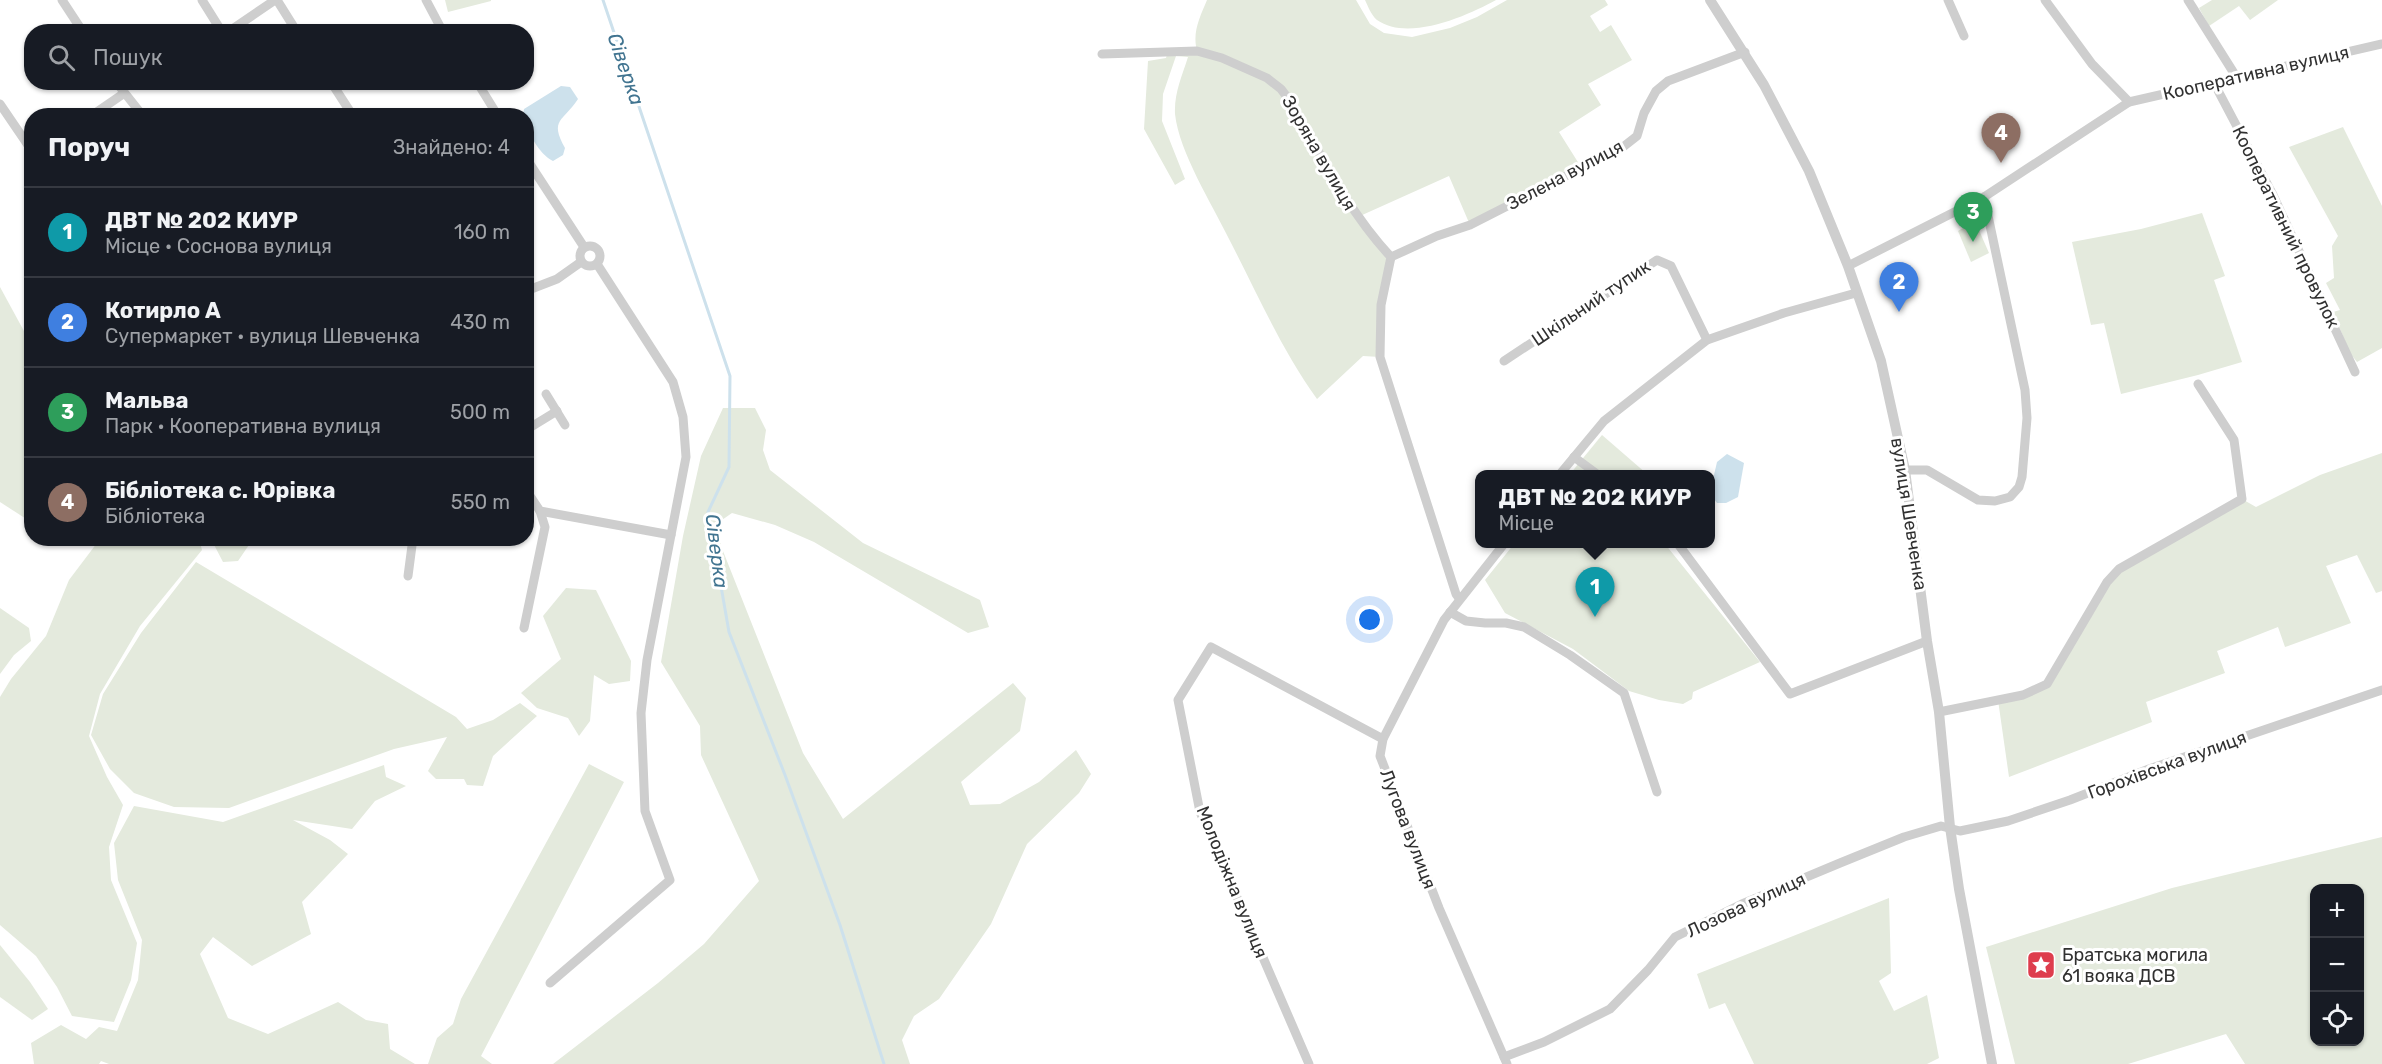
<!DOCTYPE html>
<html lang="uk">
<head>
<meta charset="utf-8">
<style>
	body { margin:0; font-family:Rubik,sans-serif; background:#242831; color:#f1f3f6 }
	.controls { position:absolute; right:18px; bottom:18px; display:grid; overflow:hidden; border-radius:12px; box-shadow:0 2px 4px #0004 }
	.controls button { width:54px; height:54px; display:grid; place-items:center; padding:0; border:0; border-bottom:2px solid #363941; background:#171b24; color:#f1f3f6; font:30px sans-serif }
	.you { position:absolute; left:1370px; top:620px; width:21px; height:21px; margin:-15px; border:4px solid #fff; border-radius:50%; background:#1a73e8; box-shadow:0 0 0 9px #1a73e833 }
	.badge { display:grid; place-items:center; width:39px; height:39px; border-radius:50%; background:#0b8043; color:#fff; font-size:20px; font-weight:700 }
	.pin { position:absolute; translate:-50% -50px; filter:drop-shadow(0 2px 3px #0008) }
	.pin::after { content:''; position:absolute; top:32px; width:21px; height:18px; background:inherit; clip-path:polygon(0 0,100% 0,50% 100%) }
	.popup { position:absolute; left:1475px; top:470px; width:240px; height:78px; box-sizing:border-box; display:grid; place-content:center; border-radius:12px; background:#171b24; filter:drop-shadow(0 2px 4px #0005); font-size:20px; white-space:nowrap; color:#9ea1a6 }
	.popup b { font-size:22px; color:#f1f3f6 }
	.popup::after { content:''; position:absolute; left:50%; top:100%; margin-left:-12px; border:12px solid transparent; border-top-color:#171b24 }
	.list { margin:0; padding:0; list-style:none }
	h2 { display:flex; justify-content:space-between; align-items:center; height:78px; margin:0; padding:0 24px; font-size:26px }
	h2 small { font-size:20px; font-weight:400; color:#9ea1a6 }
	.list li { display:grid; grid-template-columns:39px 1fr auto; gap:18px; align-items:center; box-sizing:border-box; height:90px; padding:0 24px; border-top:2px solid #363941 }
	.list b { display:block; font-size:22px; white-space:nowrap }
	.list p { margin:0; font-size:20px; white-space:nowrap; color:#9ea1a6 }
	.list em { font-size:20px; font-style:normal; color:#9ea1a6 }
	.icon { flex:none; width:33px; height:33px; fill:none; stroke:currentColor; stroke-width:2; stroke-linecap:round; stroke-linejoin:round }
	.map { position:relative; flex:none; width:2382px; height:1064px; overflow:hidden }
	.search { position:absolute; background:#171b24; box-shadow:0 2px 4px #0004; left:24px; top:24px; width:510px; height:66px; display:flex; align-items:center; gap:15px; box-sizing:border-box; padding:0 21px; border-radius:24px; color:#9ea1a6; font-size:22px }
	.panel { position:absolute; background:#171b24; box-shadow:0 2px 4px #0004; left:24px; top:108px; width:510px; height:438px; border-radius:24px }
	.map>svg:first-child { display:block }
	.green { fill:#e4eadd; fill-rule:evenodd }
	.water { fill:#cde1ec }
	.lines { fill:none; stroke-linecap:round; stroke-linejoin:round }
	.stream { stroke:#cde1ec; stroke-width:3 }
	.minor { stroke:#cecece; stroke-width:9 }
	.tertiary { stroke:#cecece; stroke-width:10 }
	.labels { text-anchor:middle; dominant-baseline:central; stroke-width:6; stroke-linejoin:round; paint-order:stroke }
	.street-label { font-size:18px; fill:#313131; stroke:#fff }
	.poi-label { font-size:18px; fill:#313131; stroke:#fff; text-anchor:start }
	.water-label { font-size:20px; font-style:italic; fill:#417490; stroke:#fff }
</style>
</head>
<body>
<div class="map">
<svg width="2382" height="1064" viewBox="0 0 2382 1064">
	<rect width="100%" height="100%" fill="#fff"/>
	<!-- green -->
	<g class="green">
		<path d="M445,0h46v1l-43,11z"/>
		<path d="M1207,0h149l14,24 14,9 28,4 38,-9 27,-11 30,-17h98l3,5 -18,11 10,16 11,-7 21,35 -44,24 13,21 -42,27 22,35 -111,58 -21,-49 -89,40 31,41 -10,48 -1,52 -17,-1 -46,43c-36,-50 -60,-106 -88,-160 -17,-35 -50,-87 -54,-125 -1,-21 7,-38 13,-57l-12,-1 -13,38 -1,27 23,58 -10,6 -31,-56 4,-68 18,-3 2,-7h29c-5,-19 3,-34 10,-51z"/>
		<path d="M1365,0h131c-29,16 -88,42 -119,20 -6,-5 -9,-14 -12,-20z"/>
		<path d="M2212,0h66l-28,20 -11,-14 -30,20 -10,-18z"/>
		<path d="M2343,127l39,79v142l-25,14 -7,-9 -17,-41 7,-2 -14,-27 8,-5 -2,-32 6,-10 -49,-89z"/>
		<path d="M2202,213l23,63 -11,4 28,82 -44,13 -77,19 -17,-71 -13,2 -19,-83 69,-13z"/>
		<path d="M1975,221l14,32 -18,9 -13,-31z"/>
		<path d="M0,287l31,57v178l-31,-20z"/>
		<path d="M723,408h32l11,22 -3,20 7,20 93,73 117,57 9,27 -21,6 -154,-91 -39,-17 -43,-12 -13,9 2,24 82,207 40,66 170,-136 13,15 -6,33 -59,51 9,23 30,-1 39,-22 37,-32 15,24 -12,19 -52,51 -36,80 -52,75 -25,17 -12,24 8,24h-357l105,-81 46,-39 55,-63 -58,-126 -1,-29 -39,-64 22,-126 18,-80z"/>
		<path d="M1602,435l45,39h-77z"/>
		<path d="M2382,453v138l-6,2 -19,-38 -31,11 25,57 -66,24 -7,-20 -61,24 8,22 -79,29 6,20 -143,55 -11,-77 49,-16 72,-115 123,-70 14,8 64,-32z"/>
		<path d="M100,539h99l3,11 -62,76 -40,68 -11,42 18,41 16,28 -14,42 2,33 26,63 -6,37 -17,42 -42,-6 -15,-29 -21,-31 -36,-31v-228l11,-18 35,-43 23,-56z"/>
		<path d="M211,539h54l-14,3 -13,19 -15,1z"/>
		<path d="M1514,544h151l95,118 -67,30 -1,7 -9,5 -24,-4 -30,-9 -56,-42 -68,-36 -20,-33z"/>
		<path d="M196,562l260,155 11,12 26,-9 27,-17 17,13 -44,40 -10,30 -16,-1 -3,-6h-28l-8,-8 19,-34 -53,12 -165,59 -55,-1 -40,-14 -24,-24 -19,-34 12,-41 38,-61z"/>
		<path d="M566,588l30,2 35,71 -1,20 -21,3 -15,-9 -4,46 -11,15 -11,-18 -31,-10 -16,-15 40,-34 -18,-43z"/>
		<path d="M0,608l29,20 2,13 -17,14 -14,19z"/>
		<path d="M589,764l35,18 -143,274 11,8h-64l9,-26 16,-14 8,-25z"/>
		<path d="M384,765l2,12 20,9 -31,15 -23,28 -59,-9 37,20 18,14 -46,48 9,32 -59,32 -39,-29 -13,17 28,64 40,16 70,-32 28,18 22,4 2,25 25,15h-306l-8,-3 -2,3h-65l-3,-21 30,-18 25,14 13,-12 18,4 21,-51 4,-40 -24,-60 -4,-37 20,-37 89,16z"/>
		<path d="M2382,837v227h-137l-19,-30 -98,30h-113l-29,-117 186,-59zM2314,888h46v154h-46z"/>
		<path d="M1889,898l2,75 -12,8 15,30 33,-16 12,63 -12,6h-173l-29,-61 -16,6 -12,-35z"/>
		<path d="M0,945l30,37 18,27 -16,11 -32,-23z"/>
	</g>
	<!-- water -->
	<g class="water">
		<path d="M561,86l9,1 8,12c-15,23 -29,20 -13,49l-2,7 -10,6c-14,-7 -27,-30 -27,-45l-3,-1 1,-6z"/>
		<path d="M1727,454l17,9 -6,34 -12,6h-9l-6,-8v-7l6,-26z"/>
	</g>
	<g class="lines">
		<!-- stream -->
		<path class="stream" d="M603,0l127,376 -1,91 -21,45 21,120 56,143 55,150 44,139"/>
		<!-- minor -->
		<g class="minor">
			<path d="M62,0l21,32"/>
			<path d="M202,0l20,32"/>
			<path d="M277,0l20,32"/>
			<path d="M426,0l17,32"/>
			<path d="M1948,0l16,36"/>
			<path d="M2045,0l47,64 37,38"/>
			<path d="M2188,0l49,78"/>
			<path d="M228,32l47,-32"/>
			<path d="M1102,54l95,-3 25,7 45,20 14,11 9,12c31,54 58,110 101,156l-10,48 -1,52 76,237 3,4"/>
			<path d="M116,82l27,34"/>
			<path d="M331,82l22,34"/>
			<path d="M477,82l21,34"/>
			<path d="M2214,83l58,110 83,179"/>
			<path d="M0,104l32,47"/>
			<path d="M91,116l32,-22"/>
			<path d="M526,158l58,89"/>
			<circle cx="590" cy="256" r="10"/>
			<path d="M1391,257l46,-21 33,-11 153,-78 14,-11 7,-23 12,-22 12,-10 77,-29"/>
			<path d="M1848,266l136,-69 145,-95 253,-58"/>
			<path d="M526,291l31,-12 24,-17"/>
			<path d="M1504,361l153,-101 14,6 36,74"/>
			<path d="M546,394l19,31"/>
			<path d="M526,430l31,-19"/>
			<path d="M1574,457l23,17"/>
			<path d="M1905,470h22l51,30 17,1 15,-4 9,-10 3,-10 5,-59 -2,-28 -41,-193"/>
			<path d="M1560,474l44,-53 103,-81 77,-27 72,-20"/>
			<path d="M526,490l14,21 131,24 15,-78 -3,-40 -10,-35 -76,-118"/>
			<path d="M282,538l2,3"/>
			<path d="M1504,544l-60,76 -61,119 -3,17 59,152 68,156"/>
			<path d="M1678,544l112,150 137,-53"/>
			<path d="M408,576l5,-38"/>
			<path d="M1450,612l16,9 19,2h21l18,4 46,28 54,38 33,99"/>
			<path d="M524,628l21,-101 -5,-16"/>
			<path d="M1939,712l84,-17 24,-11 60,-102 12,-13 123,-70 -8,-59 -36,-56"/>
			<path d="M550,983l120,-103 -25,-69 -4,-98 6,-53 24,-125"/>
			<path d="M1504,1057l40,-15 66,-33 38,-39 27,-33 67,-33 98,-41 64,-26 37,-11 19,5 48,-10 62,-21 79,-31 233,-79"/>
			<path d="M1309,1064l-109,-252 -22,-112 33,-53 172,92"/>
		</g>
		<!-- tertiary -->
		<path class="tertiary" d="M1710,0l54,85 45,86 39,95 33,95 24,109 22,171 12,71 11,115 9,62 33,175"/>
	</g>
	<!-- icons -->
	<defs>
		<g id="sight-square" transform="scale(1.5)"><rect x="-9" y="-9" width="18" height="18" rx="4" fill="#de3d4d" stroke="#fff"/><path d="M0-6L1.8-2.2L6-1.7L2.9 1.2L3.7 5.4L0 3.3L-3.7 5.4L-2.9 1.2L-6-1.7L-1.8-2.2Z" fill="#fff"/></g>
	</defs>
	<g fill-rule="evenodd">
		<use href="#sight-square" x="2041" y="965"/>
	</g>
	<g class="labels">
		<!-- street labels -->
		<g class="street-label">
			<text transform="translate(2256 73) rotate(-13)">Кооперативна вулиця</text>
			<text transform="translate(1319 153) rotate(60)">Зоряна вулиця</text>
			<text transform="translate(1565 175) rotate(-28)">Зелена вулиця</text>
			<text transform="translate(2286 227) rotate(64)">Кооперативний провулок</text>
			<text transform="translate(1591 303) rotate(-34)">Шкільний тупик</text>
			<text transform="translate(1909 514) rotate(81)">вулиця Шевченка</text>
			<text transform="translate(2167 765) rotate(-20)">Горохівська вулиця</text>
			<text transform="translate(1408 829) rotate(69)">Лугова вулиця</text>
			<text transform="translate(1232 882) rotate(68)">Молодіжна вулиця</text>
			<text transform="translate(1746 905) rotate(-25)">Лозова вулиця</text>
		</g>
		<!-- poi labels -->
		<g class="poi-label">
			<text x="2062" y="955">Братська могила<tspan x="2062" dy="21">61 вояка ДСВ</tspan></text>
		</g>
		<!-- water labels -->
		<g class="water-label">
			<text transform="translate(626 69) rotate(71)">Сіверка</text>
			<text transform="translate(717 551) rotate(83)">Сіверка</text>
		</g>
	</g>
</svg>
<div class="controls">
<button>+</button>
<button>−</button>
<button><svg class="icon" aria-label="locate" viewBox="0 0 24 24"><circle cx="12" cy="12" r="6"/><path d="M12 2v4M12 18v4M2 12h4M18 12h4"/></svg></button>
</div>
<div class="you"></div>
<div class="pin badge" style="left:1595px;top:617px;background:#0f9aa8">1</div>
<div class="popup"><b>ДВТ № 202 КИУР</b>Місце</div>
<div class="pin badge" style="left:1899px;top:312px;background:#3f7fe0">2</div>
<div class="pin badge" style="left:1973px;top:242px;background:#2e9e5b">3</div>
<div class="pin badge" style="left:2001px;top:163px;background:#8d6e63">4</div>
<div class="search"><svg class="icon" aria-label="search" viewBox="0 0 24 24"><circle cx="10" cy="10" r="6"/><path d="M15 15l6 6"/></svg>Пошук</div>
<section class="panel">
<h2>Поруч<small>Знайдено: 4</small></h2>
<ul class="list">
<li><span class="badge" style="background:#0f9aa8">1</span><div><b>ДВТ № 202 КИУР</b><p>Місце · Соснова вулиця</p></div><em>160 m</em></li>
<li><span class="badge" style="background:#3f7fe0">2</span><div><b>Котирло А</b><p>Супермаркет · вулиця Шевченка</p></div><em>430 m</em></li>
<li><span class="badge" style="background:#2e9e5b">3</span><div><b>Мальва</b><p>Парк · Кооперативна вулиця</p></div><em>500 m</em></li>
<li><span class="badge" style="background:#8d6e63">4</span><div><b>Бібліотека с. Юрівка</b><p>Бібліотека</p></div><em>550 m</em></li>
</ul>
</section>
</div>
</body>
</html>
